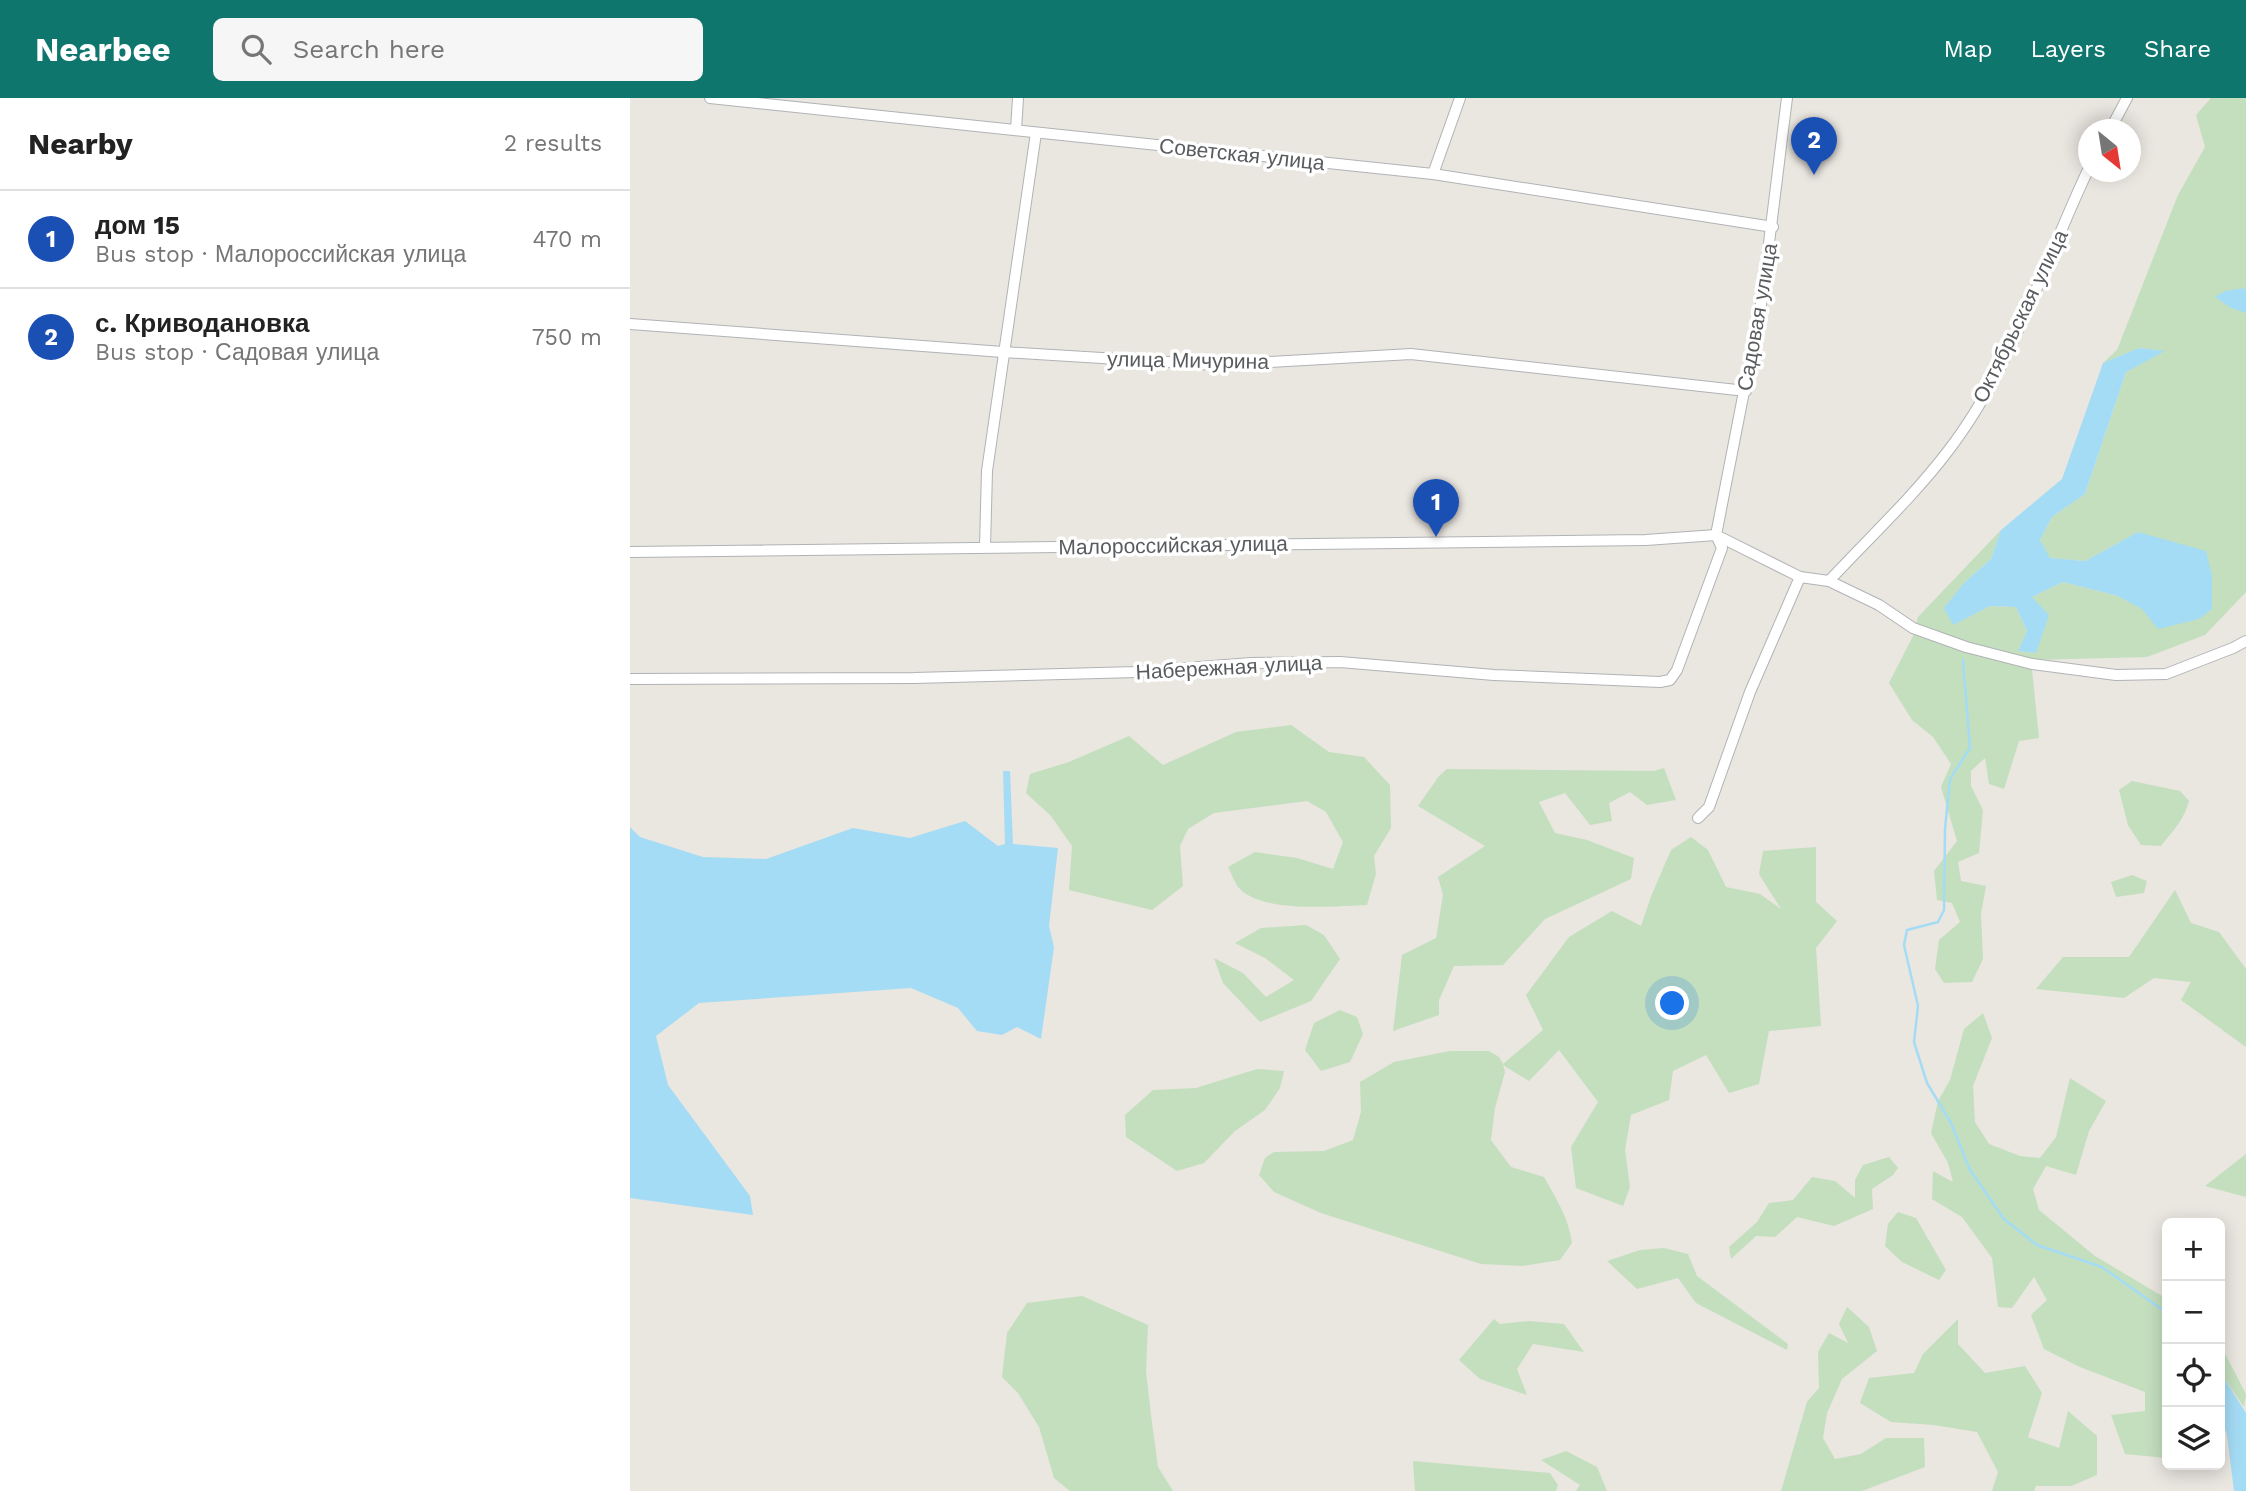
<!DOCTYPE html>
<html lang="en">
<head>
<meta charset="utf-8">
<style>
	body { margin:0; font-family:"Work Sans",sans-serif; background:#f6f6f6; color:#222 }
	.controls { position:absolute; right:21px; bottom:21px; display:grid; overflow:hidden; border-radius:10px; box-shadow:0 4px 18px #0003 }
	.controls button { width:63px; height:63px; display:grid; place-items:center; padding:0; border:0; border-bottom:2px solid #e0e0e0; background:#fff; color:#222; font:35px sans-serif }
	.compass { position:absolute; left:1448px; top:21px; width:63px; height:63px; border-radius:50%; background:#fff; box-shadow:0 4px 18px #0003; rotate:150deg }
	.you { position:absolute; left:1043px; top:906px; width:24px; height:24px; margin:-18px; border:5px solid #fff; border-radius:50%; background:#1a73e8; box-shadow:0 0 0 10px #1a73e833 }
	.badge { display:grid; place-items:center; width:46px; height:46px; border-radius:50%; background:#0f766e; color:#fff; font-size:23px; font-weight:700 }
	.pin { position:absolute; translate:-50% -58px; filter:drop-shadow(0 2px 4px #0008) }
	.pin::after { content:''; position:absolute; top:37px; width:24px; height:21px; background:inherit; clip-path:polygon(0 0,100% 0,50% 100%) }
	.list { margin:0; padding:0; list-style:none }
	h2 { display:flex; justify-content:space-between; align-items:center; height:91px; margin:0; padding:0 28px; font-size:30px }
	h2 small { font-size:23px; font-weight:400; color:#767676 }
	.list li { display:grid; grid-template-columns:46px 1fr auto; gap:21px; align-items:center; box-sizing:border-box; height:98px; padding:0 28px; border-top:2px solid #e0e0e0 }
	.list b { display:block; font-size:26px; white-space:nowrap }
	.list p { margin:0; font-size:23px; white-space:nowrap; color:#767676 }
	.list em { font-size:23px; font-style:normal; color:#767676 }
	.icon { flex:none; width:38px; height:38px; fill:none; stroke:currentColor; stroke-width:2; stroke-linecap:round; stroke-linejoin:round }
	.map { position:relative; flex:none; width:1616px; height:1393px; overflow:hidden }
	header { display:flex; align-items:center; gap:42px; box-sizing:border-box; height:98px; padding:0 35px; background:#0f766e; color:#fff }
	header strong { font-size:33px }
	nav { display:flex; gap:38px; margin-inline-start:auto; font-size:24px }
	.search { width:490px; height:63px; background:#f6f6f6; display:flex; align-items:center; gap:18px; box-sizing:border-box; padding:0 24px; border-radius:10px; color:#767676; font-size:26px }
	main { display:flex }
	aside { flex:1; background:#fff }
	.map>svg:first-child { display:block }
	.green { fill:#c3dfbe }
	.water { fill:#a5dcf5 }
	.lines { fill:none; stroke-linecap:round; stroke-linejoin:round }
	.stream { stroke:#a5dcf5; stroke-width:2.5 }
	.minor-casing { stroke:#b0b3b6; stroke-width:12 }
	.minor { stroke:#fff; stroke-width:10 }
	.labels { text-anchor:middle; dominant-baseline:central; stroke-width:7; stroke-linejoin:round; paint-order:stroke }
	.street-label { font-size:21px; fill:#595c5f; stroke:#fff }
</style>
</head>
<body>
<header>
<strong>Nearbee</strong>
<div class="search"><svg class="icon" aria-label="search" viewBox="0 0 24 24"><circle cx="10" cy="10" r="6"/><path d="M15 15l6 6"/></svg>Search here</div>
<nav><a>Map</a><a>Layers</a><a>Share</a></nav>
</header>
<main>
<aside>
<h2>Nearby<small>2 results</small></h2>
<ul class="list">
<li><span class="badge" style="background:#1a4fb4">1</span><div><b>дом 15</b><p>Bus stop · Малороссийская улица</p></div><em>470 m</em></li>
<li><span class="badge" style="background:#1a4fb4">2</span><div><b>с. Криводановка</b><p>Bus stop · Садовая улица</p></div><em>750 m</em></li>
</ul>
</aside>
<div class="map">
<svg width="1616" height="1393" viewBox="0 0 1616 1393">
	<rect width="100%" height="100%" fill="#eae6e0"/>
	<!-- green -->
	<g class="green">
		<path d="M1581,0h35v494l-41,43 -58,22 -116,3 8,78 -20,3 -15,48 -15,-5 -4,-26 -14,13v15l12,24 -4,43 -21,9 3,19 25,5 -5,28 2,45 -11,23 -28,1 -9,-14 4,-29 21,-18 -8,-19 -15,-3 -3,-29 23,-30 -16,-54 10,-23 -18,-27 -21,-17 -23,-37 24,-47 5,-19 83,-87 -10,29 -27,24 -11,41 37,-18 26,1 11,24 -9,20 18,2 -4,-56 31,-15 55,14 61,27 20,-4 -61,-87 -53,29 -36,-3 -9,-18 12,-23 33,-23 41,-122 37,-21 -24,-3 -36,15 14,-13 61,-155 27,-48 -9,-32z"/>
		<path d="M661,627l38,27 35,5 26,28 1,43 -17,28 2,18 -9,31c-33,1 -105,9 -129,-18 -4,-6 -7,-14 -10,-20l27,-15 42,6 36,11 10,-27 -17,-30 -19,-11 -93,12 -26,16 -8,17 3,40 -31,24 -83,-20 3,-44 -21,-30 -25,-23 4,-19 39,-12 60,-26 34,29 73,-33z"/>
		<path d="M1034,670l12,32 -29,5 -17,-13 -21,11 3,18 -22,4 -25,-32 -26,9 16,31 32,7 47,18 -3,21 -86,40 -42,46 -49,1 -15,34v15l-46,16 9,-76 34,-17 7,-43 -5,-18 47,-31 -67,-40 21,-30 8,-7 207,2z"/>
		<path d="M1502,683l48,10 9,10c-6,21 -15,28 -28,45l-20,-1 -13,-20 -9,-35z"/>
		<path d="M1061,739l17,13 18,37 34,7 21,15 -22,-35 4,-23 53,-4v55l21,19 -21,27 5,78 -52,5 -10,53 -30,9 -23,-38 -33,16 -4,29 -38,15 -6,35 5,37 -7,19 -47,-18 -5,-41 27,-45 -39,-52 -30,31 -26,-16 2,7 -10,36 -4,32 20,27 33,10c12,21 25,42 28,66l-12,17 -38,6 -41,-2 -160,-51 -47,-21 -15,-17 6,-17 9,-6 50,-1 29,-11 8,-28 -1,-30 34,-20 56,-11h39l10,6 4,7 40,-34 -17,-35 43,-58 43,-26 29,15 11,-32 19,-44z"/>
		<path d="M1502,777l15,6 -3,12 -28,4 -5,-15z"/>
		<path d="M1545,792l16,33 28,9 27,37v78l-65,-47 10,-18 -37,-4 -30,20 -88,-9 27,-32h66z"/>
		<path d="M676,827l18,10 16,24 -29,42 -51,21 -37,-39 -9,-25 29,15 23,24 28,-17 -29,-22 -30,-15 26,-15z"/>
		<path d="M710,912l17,7 6,17 -13,28 -29,9 -16,-21 9,-27z"/>
		<path d="M1353,915l9,25 -19,48 2,36 14,22 31,12 20,2 16,-21 14,-59 36,23 -17,30 -13,44 -30,-9 -13,23 6,21 56,46 72,43v159l-42,-4 -14,-39 34,-4v-19l-65,-25 -36,-18 -13,-34 16,-15 -13,-23 -22,31 -14,-1 -6,-49 -30,-41 -30,-18 1,-28 20,11 -5,-19 -17,-30 7,-32 12,-21 14,-51z"/>
		<path d="M627,971l27,2 -4,17 -15,22 -30,21 -31,32 -27,8 -51,-34 -1,-22 28,-25 43,-2z"/>
		<path d="M1616,1056v43l-41,-11z"/>
		<path d="M1259,1059l9,11 -5,7 -21,14 1,20 -39,17 -37,-9 -22,20 -19,-1 -25,23 -2,-12 28,-25 12,-19 24,-3 19,-23 23,4 20,17v-18l8,-15z"/>
		<path d="M1268,1114l18,6 30,52 -7,10 -37,-18 -17,-16 3,-22z"/>
		<path d="M1034,1150l24,6 9,22 91,68 -1,6 -91,-47 -18,-25 -41,11 -30,-28 33,-11z"/>
		<path d="M452,1198l66,29 -2,46 5,44 7,52 15,24h-103l-16,-13 -15,-51 -21,-34 -16,-16 5,-44 20,-30z"/>
		<path d="M1217,1209l22,20 8,24 -35,28 -15,34 -4,25 12,21 26,-5 25,-16h38l1,29 -63,24h-81l26,-89 12,-14 -1,-36 11,-19 19,10 -9,-19z"/>
		<path d="M864,1221l6,5 29,-3 35,3 20,28 -51,-8 -16,25 10,26 -47,-16 -21,-19z"/>
		<path d="M1328,1221v25l27,29 40,-7 17,27 -14,44 31,11 9,-37 29,25v39l-26,11h-35l-2,5h-42l6,-19 -21,-40 -43,-7 -43,-3 -31,-19 9,-25 45,-5 9,-19z"/>
		<path d="M1590,1246l26,50 -2,13 -20,-29 -4,4z"/>
		<path d="M936,1353l31,16 10,24h-31l4,-6 -39,-25z"/>
		<path d="M783,1363l137,12 8,12 -2,6h-141z"/>
	</g>
	<!-- water -->
	<g class="water">
		<path d="M1614,190l2,3v22l-15,-5 -16,-11 10,-6z"/>
		<path d="M1509,250l26,3 -39,21 -41,122 -33,23 -12,23 10,18 35,3 53,-29 68,19 6,25v33l-13,10 -41,10 -16,-20 -24,-13 -55,-14 -31,15 17,18 -13,38 -18,-2 9,-20 -11,-24 -26,-1 -37,19 -9,-17 20,-25 27,-24 10,-29 61,-51 41,-116z"/>
		<path d="M373,673h7l3,73 45,4 -9,78 5,21 -13,92 -24,-12 -15,8 -25,-4 -19,-23 -47,-20 -212,15 -43,33 12,49 82,111 3,19 -123,-17v-371l10,10 63,20 63,2 87,-31 57,10 55,-17 33,25 7,-2z"/>
		<path d="M1592,1277l24,38v78h-12l-7,-56 -7,-22v-34z"/>
	</g>
	<g class="lines">
		<!-- stream -->
		<g class="stream">
			<path d="M1333,562l7,88 -20,31 -5,50 -1,81 -6,12 -31,8 -3,15 14,61 -4,36 13,41 24,40 19,47 34,49 33,26 65,22 65,46"/>
			<path d="M1590,1269l4,11"/>
		</g>
		<!-- minor casing -->
		<g class="minor-casing">
			<g id="minor">
				<path d="M80,0l723,76 340,53"/>
				<path d="M386,32l2,-32"/>
				<path d="M1480,32l17,-32"/>
				<path d="M803,76l27,-76"/>
				<path d="M0,226l373,28 213,13 195,-11 335,37"/>
				<path d="M1086,437l84,42 29,4 50,24 34,23 53,19 66,17 84,11 50,-1 67,-26 13,-7"/>
				<path d="M1086,437l46,-236 25,-201"/>
				<path d="M355,449l2,-76 49,-338"/>
				<path d="M0,454l1016,-12 70,-5"/>
				<path d="M1199,483c40,-43 84,-84 119,-130 64,-83 96,-188 140,-281"/>
				<path d="M0,581l284,-1 222,-6 115,-9 89,-1 154,13 166,7 10,-2 7,-10 45,-122 -6,-13"/>
				<path d="M1068,720l11,-11 41,-115 50,-115"/>
			</g>
		</g>
		<!-- minor -->
		<use href="#minor" class="minor"/>
	</g>
	<g class="labels">
		<!-- street labels -->
		<g class="street-label">
			<text transform="translate(612 56) rotate(6)">Советская улица</text>
			<text transform="translate(1390 218) rotate(-64)">Октябрьская улица</text>
			<text transform="translate(1127 219) rotate(-80)">Садовая улица</text>
			<text transform="translate(558 262) rotate(1)">улица Мичурина</text>
			<text transform="translate(543 447) rotate(-1)">Малороссийская улица</text>
			<text transform="translate(599 569) rotate(-3)">Набережная улица</text>
		</g>
	</g>
</svg>
<div class="controls">
<button>+</button>
<button>−</button>
<button><svg class="icon" aria-label="locate" viewBox="0 0 24 24"><circle cx="12" cy="12" r="6"/><path d="M12 2v4M12 18v4M2 12h4M18 12h4"/></svg></button>
<button><svg class="icon" aria-label="layers" viewBox="0 0 24 24"><path d="M12 4l9 5-9 5-9-5zM3 14l9 5 9-5"/></svg></button>
</div>
<svg class="compass" viewBox="-18 -18 36 36"><path d="M0-13l5 13h-10z" fill="#e53935"/><path d="M0 13l5-13h-10z" fill="#767676"/></svg>
<div class="you"></div>
<div class="pin badge" style="left:806px;top:439px;background:#1a4fb4">1</div>
<div class="pin badge" style="left:1184px;top:77px;background:#1a4fb4">2</div>
</div>
</main>
</body>
</html>
